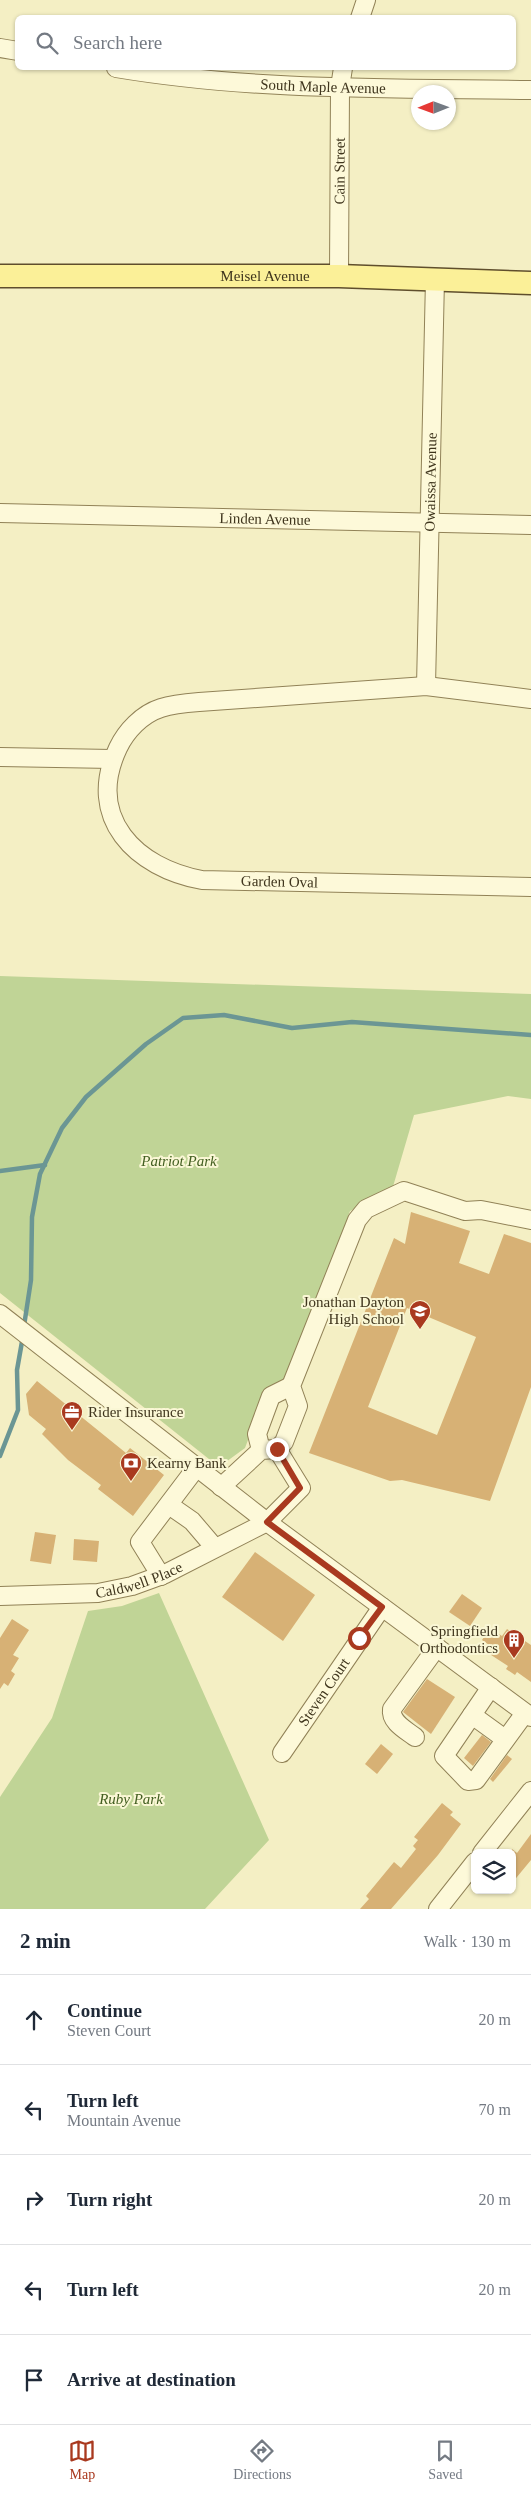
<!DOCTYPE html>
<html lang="en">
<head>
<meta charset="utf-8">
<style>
	body { margin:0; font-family:Georgia,serif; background:#f2f2f3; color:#1f2937 }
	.controls { position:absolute; right:15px; bottom:15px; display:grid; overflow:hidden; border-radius:8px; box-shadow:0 1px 4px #0004 }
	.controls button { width:45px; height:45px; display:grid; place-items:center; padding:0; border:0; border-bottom:1px solid #e0e1e3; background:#fff; color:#1f2937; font:25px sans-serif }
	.compass { position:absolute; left:411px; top:85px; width:45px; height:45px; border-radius:50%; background:#fff; box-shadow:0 1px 4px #0004; rotate:269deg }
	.stop { position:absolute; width:15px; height:15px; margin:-11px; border:4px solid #a9391f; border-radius:50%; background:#fff }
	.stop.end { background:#a9391f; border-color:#fff; box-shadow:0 1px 5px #0008 }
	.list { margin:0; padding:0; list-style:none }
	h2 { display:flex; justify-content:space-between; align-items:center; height:65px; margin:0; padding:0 20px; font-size:21px }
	h2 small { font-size:16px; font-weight:400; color:#747a83 }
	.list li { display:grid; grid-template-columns:32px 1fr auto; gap:15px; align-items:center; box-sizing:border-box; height:90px; padding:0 20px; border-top:1px solid #e0e1e3 }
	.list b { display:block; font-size:19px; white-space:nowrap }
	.list p { margin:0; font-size:16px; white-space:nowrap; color:#747a83 }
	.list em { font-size:16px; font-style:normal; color:#747a83 }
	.icon { flex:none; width:28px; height:28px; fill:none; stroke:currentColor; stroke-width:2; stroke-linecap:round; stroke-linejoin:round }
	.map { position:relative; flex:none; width:531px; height:1909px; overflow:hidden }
	.search { position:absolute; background:#fff; box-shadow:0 1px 4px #0004; left:15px; right:15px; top:15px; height:55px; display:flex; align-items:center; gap:12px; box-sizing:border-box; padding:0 18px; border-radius:8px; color:#747a83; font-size:19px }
	.sheet { height:515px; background:#fff }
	nav { display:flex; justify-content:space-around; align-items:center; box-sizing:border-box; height:70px; border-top:1px solid #e0e1e3; background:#fff; font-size:14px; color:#747a83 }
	nav a { display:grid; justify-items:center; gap:2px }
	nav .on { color:#a9391f }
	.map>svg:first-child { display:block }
	.green { fill:#c0d496 }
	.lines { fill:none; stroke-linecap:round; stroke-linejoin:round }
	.stream { stroke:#6b9694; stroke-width:4.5 }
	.building { fill:#d7b175; fill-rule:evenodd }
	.minor-casing { stroke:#918257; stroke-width:20 }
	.major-casing { stroke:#5f4e2c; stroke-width:25 }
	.minor { stroke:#fdf9d9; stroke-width:18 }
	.major { stroke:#fbf098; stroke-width:22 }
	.route { stroke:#a9391f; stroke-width:6 }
	.labels { text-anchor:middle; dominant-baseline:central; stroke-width:4; stroke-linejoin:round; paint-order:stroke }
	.street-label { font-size:15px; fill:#3f351d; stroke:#faf7d5 }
	.park-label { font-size:15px; font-style:italic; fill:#435f21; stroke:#faf7d5 }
	.poi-label { font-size:15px; fill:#3f351d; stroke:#faf7d5; text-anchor:end }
</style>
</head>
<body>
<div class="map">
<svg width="531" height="1909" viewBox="0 0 531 1909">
	<rect width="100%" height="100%" fill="#f4efc4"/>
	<!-- green -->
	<g class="green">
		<path d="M0,976l531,18v105l-23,-3 -94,19 -22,75 -42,21 -55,155 -34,39 -16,43 -26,19 -219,-174z"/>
		<path d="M159,1593l110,247 -64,69h-205v-112l52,-79 36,-107 34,-5z"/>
	</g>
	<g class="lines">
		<!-- stream -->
		<g class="stream">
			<path d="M0,1171l45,-6"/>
			<path d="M24,1326l7,-46 1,-63 8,-43 22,-46 24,-31 60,-53 37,-26 41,-3 68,13 60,-6 179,13"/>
			<path d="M0,1456l18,-46 -1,-40 6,-34"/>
		</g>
	</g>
	<!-- building -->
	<g class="building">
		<path d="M411,1212l59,19 -11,32 30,11 15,-40 27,9v144l-41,114 -88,-21 -12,1 -81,-28 85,-215 11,6zM407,1308l69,29 -39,98 -69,-28z"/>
		<path d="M37,1381l89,72 4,-5 34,27 -31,41 -35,-27 3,-4 -33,-25 -26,-26 4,-5 -17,-14 -3,-21z"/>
		<path d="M35,1532l21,3 -5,29 -21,-3z"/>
		<path d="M74,1539l25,2 -2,21 -24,-2z"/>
		<path d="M255,1552l60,43 -32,46 -61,-44z"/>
		<path d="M462,1594l20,14 -12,18 -21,-14z"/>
		<path d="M12,1619l17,11 -16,25 6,3 -8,13 4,3 -7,12 -4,-3 -4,6v-51z"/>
		<path d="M490,1628l12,8 5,-7 24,16v37l-14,-10 -2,3 -9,-6 2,-3 -20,-13 4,-6 -10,-7z"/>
		<path d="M427,1679l28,18 -24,37 -28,-22z"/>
		<path d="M482,1735l9,7 -18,24 -9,-8z"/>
		<path d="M381,1744l12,10 -16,20 -12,-10z"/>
		<path d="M507,1755l5,4 -19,23 -3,-3z"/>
		<path d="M442,1803l11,9 -3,3 11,9 -23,31 -47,54h-31l9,-10 -3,-3 28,-34 7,6 15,-19 -3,-3 5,-6 -4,-3z"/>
		<path d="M531,1834v26l-19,23v-34l5,4z"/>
	</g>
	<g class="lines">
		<!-- minor casing -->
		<g class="minor-casing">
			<g id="minor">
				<path d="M360,18l6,-18"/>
				<path d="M0,48l18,3"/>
				<path id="s1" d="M116,68c137,23 277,20 415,22"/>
				<path id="s2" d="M339,276l1,-189 3,-19"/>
				<path id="s3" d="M0,513l531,12"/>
				<path id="s4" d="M426,686l9,-407"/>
				<path id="s5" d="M531,699l-105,-13 -227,16c-13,1 -26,2 -38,6 -19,6 -35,23 -43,40 -33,70 18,120 84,132l329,7"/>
				<path d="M0,757l112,2"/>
				<path d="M0,1314l267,208 264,195"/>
				<path d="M261,1450l-4,-16 14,-38 20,-10"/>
				<path d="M221,1487l40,-37 16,-1 7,-7 14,-36 -7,-20 66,-166 9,-11 38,-18 61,20 16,-1 50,10"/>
				<path d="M169,1505l23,16 23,27"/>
				<path d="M161,1576l-21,-34 56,-74"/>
				<path id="s6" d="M0,1596l98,-3 34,-7 33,-12 102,-52 34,-34 -24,-39"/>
				<path d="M491,1687l-47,69 24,25 8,-1 49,-67"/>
				<path d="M472,1715l33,24"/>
				<path d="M415,1737c-9,-7 -25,-15 -23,-28l45,-62"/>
				<path id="s7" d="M282,1753l100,-146"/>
				<path d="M482,1853l49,-62"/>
				<path d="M438,1909l37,-47"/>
			</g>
		</g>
		<!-- major casing -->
		<g class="major-casing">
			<g id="major">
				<path id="s8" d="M0,276h339l192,7"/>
			</g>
		</g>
		<!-- minor -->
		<use href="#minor" class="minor"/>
		<!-- major -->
		<use href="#major" class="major"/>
	</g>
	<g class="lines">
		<!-- route -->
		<path class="route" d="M277,1449l23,39 -33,34 115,85 -23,31"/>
	</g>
	<!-- icons -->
	<defs>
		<g id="school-pin" transform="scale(1.125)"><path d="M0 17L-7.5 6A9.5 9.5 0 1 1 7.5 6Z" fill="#a9391f" stroke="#faf7d5"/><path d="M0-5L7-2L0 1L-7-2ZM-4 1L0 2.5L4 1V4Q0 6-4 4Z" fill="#fff"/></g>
		<g id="office-pin" transform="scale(1.125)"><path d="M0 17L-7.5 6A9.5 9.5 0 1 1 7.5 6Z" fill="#a9391f" stroke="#faf7d5"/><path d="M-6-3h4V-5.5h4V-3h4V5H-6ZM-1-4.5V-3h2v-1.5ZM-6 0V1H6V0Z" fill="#fff"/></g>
		<g id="bank-pin" transform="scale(1.125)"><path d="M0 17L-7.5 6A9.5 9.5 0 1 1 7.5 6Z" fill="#a9391f" stroke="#faf7d5"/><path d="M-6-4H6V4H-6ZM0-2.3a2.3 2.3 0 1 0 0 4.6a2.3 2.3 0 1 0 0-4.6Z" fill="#fff"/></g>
		<g id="building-pin" transform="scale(1.125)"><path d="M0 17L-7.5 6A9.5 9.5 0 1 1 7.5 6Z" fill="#a9391f" stroke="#faf7d5"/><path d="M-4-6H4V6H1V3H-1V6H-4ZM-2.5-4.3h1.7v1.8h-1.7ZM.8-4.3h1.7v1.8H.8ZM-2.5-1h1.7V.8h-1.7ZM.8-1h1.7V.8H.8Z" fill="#fff"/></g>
	</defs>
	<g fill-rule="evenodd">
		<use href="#school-pin" x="420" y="1311"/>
		<use href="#office-pin" x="72" y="1412"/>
		<use href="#bank-pin" x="131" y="1463"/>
		<use href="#building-pin" x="514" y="1640"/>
	</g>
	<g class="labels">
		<!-- street labels -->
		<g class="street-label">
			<text stroke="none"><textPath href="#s1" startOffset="208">South Maple Avenue</textPath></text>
			<text stroke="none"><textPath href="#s2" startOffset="105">Cain Street</textPath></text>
			<text stroke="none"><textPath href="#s8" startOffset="265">Meisel Avenue</textPath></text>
			<text stroke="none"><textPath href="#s4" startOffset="204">Owaissa Avenue</textPath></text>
			<text stroke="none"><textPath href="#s3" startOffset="265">Linden Avenue</textPath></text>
			<text stroke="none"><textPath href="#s5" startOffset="695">Garden Oval</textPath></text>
			<text stroke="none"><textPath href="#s6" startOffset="141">Caldwell Place</textPath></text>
			<text stroke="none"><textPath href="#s7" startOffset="74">Steven Court</textPath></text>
		</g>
		<!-- park labels -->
		<g class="park-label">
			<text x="179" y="1161">Patriot Park</text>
			<text x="131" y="1799">Ruby Park</text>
		</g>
		<!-- poi labels -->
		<g class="poi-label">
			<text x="404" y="1302">Jonathan Dayton<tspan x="404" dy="17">High School</tspan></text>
			<text x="88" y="1412" text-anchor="start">Rider Insurance</text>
			<text x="147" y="1463" text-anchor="start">Kearny Bank</text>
			<text x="498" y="1631">Springfield<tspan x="498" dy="17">Orthodontics</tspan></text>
		</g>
	</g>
</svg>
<div class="controls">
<button><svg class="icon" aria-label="layers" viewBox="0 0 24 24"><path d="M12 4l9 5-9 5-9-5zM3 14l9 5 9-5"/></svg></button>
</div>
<svg class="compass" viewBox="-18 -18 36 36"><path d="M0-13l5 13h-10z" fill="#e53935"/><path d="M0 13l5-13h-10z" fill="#747a83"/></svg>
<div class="stop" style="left:359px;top:1638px"></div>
<div class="stop end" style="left:277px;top:1449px"></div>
<div class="search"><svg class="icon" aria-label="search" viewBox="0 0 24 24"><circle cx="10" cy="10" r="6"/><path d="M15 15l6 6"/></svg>Search here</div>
</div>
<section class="sheet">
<h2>2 min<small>Walk · 130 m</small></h2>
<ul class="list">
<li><svg class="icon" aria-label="ahead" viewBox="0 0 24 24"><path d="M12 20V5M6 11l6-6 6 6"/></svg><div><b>Continue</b><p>Steven Court</p></div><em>20 m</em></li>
<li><svg class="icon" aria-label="left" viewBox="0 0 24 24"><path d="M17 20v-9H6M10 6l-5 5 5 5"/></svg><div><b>Turn left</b><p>Mountain Avenue</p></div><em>70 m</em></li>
<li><svg class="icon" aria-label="right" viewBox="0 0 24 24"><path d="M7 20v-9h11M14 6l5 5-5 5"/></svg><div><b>Turn right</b></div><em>20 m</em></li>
<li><svg class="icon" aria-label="left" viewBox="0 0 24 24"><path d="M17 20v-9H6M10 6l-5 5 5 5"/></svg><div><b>Turn left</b></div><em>20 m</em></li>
<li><svg class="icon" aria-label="arrive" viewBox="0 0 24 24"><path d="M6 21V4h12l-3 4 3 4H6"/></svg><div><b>Arrive at destination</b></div></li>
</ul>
</section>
<nav>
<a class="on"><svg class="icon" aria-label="map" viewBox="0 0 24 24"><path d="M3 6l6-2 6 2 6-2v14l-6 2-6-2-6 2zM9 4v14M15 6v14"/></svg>Map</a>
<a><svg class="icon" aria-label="directions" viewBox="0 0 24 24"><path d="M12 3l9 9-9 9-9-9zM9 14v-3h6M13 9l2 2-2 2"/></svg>Directions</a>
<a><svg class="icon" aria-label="saved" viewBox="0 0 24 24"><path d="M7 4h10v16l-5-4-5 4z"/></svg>Saved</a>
</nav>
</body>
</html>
